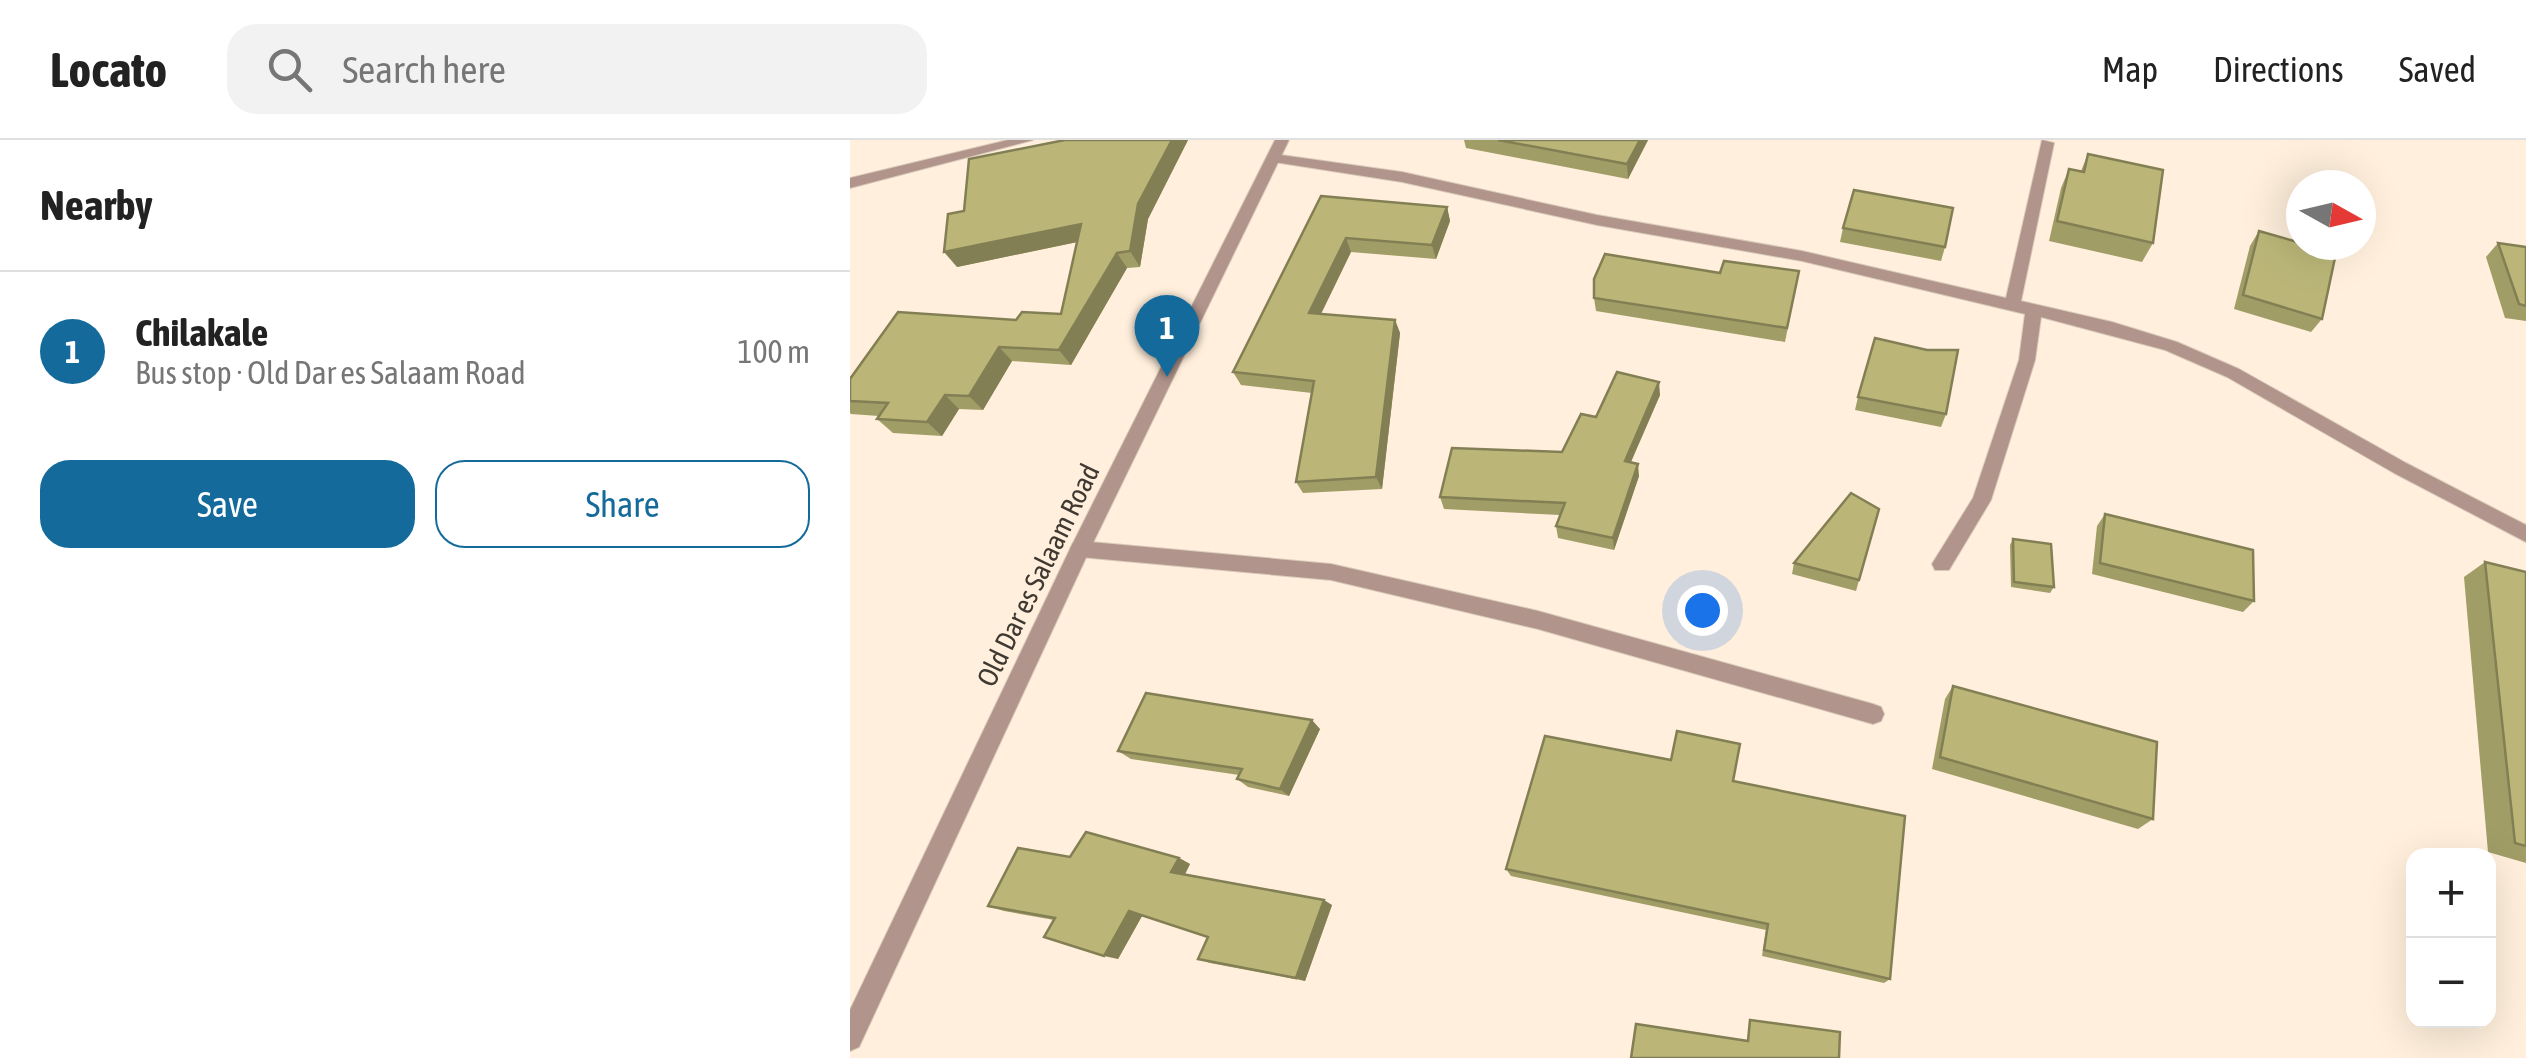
<!DOCTYPE html>
<html lang="en">
<head>
<meta charset="utf-8">
<style>
	body { margin:0; font-family:"Asap Condensed",sans-serif; background:#f2f2f2; color:#222 }
	.controls { position:absolute; right:30px; bottom:30px; display:grid; overflow:hidden; border-radius:20px; box-shadow:0 10px 40px #0002 }
	.controls button { width:90px; height:90px; display:grid; place-items:center; padding:0; border:0; border-bottom:2px solid #e0e0e0; background:#fff; color:#222; font:50px sans-serif }
	.compass { position:absolute; left:1436px; top:30px; width:90px; height:90px; border-radius:50%; background:#fff; box-shadow:0 10px 40px #0002; rotate:98deg }
	.you { position:absolute; left:852px; top:470px; width:35px; height:35px; margin:-25px; border:8px solid #fff; border-radius:50%; background:#1a73e8; box-shadow:0 0 0 15px #1a73e833 }
	.badge { display:grid; place-items:center; width:65px; height:65px; border-radius:50%; background:#146b9b; color:#fff; font-size:32px; font-weight:700 }
	.pin { position:absolute; translate:-50% -82px; filter:drop-shadow(0 2px 5px #0008) }
	.pin::after { content:''; position:absolute; top:52px; width:35px; height:30px; background:inherit; clip-path:polygon(0 0,100% 0,50% 100%) }
	.list { margin:0; padding:0; list-style:none }
	h2 { display:flex; justify-content:space-between; align-items:center; height:130px; margin:0; padding:0 40px; font-size:42px }
	h2 small { font-size:32px; font-weight:400; color:#767676 }
	.list li { display:grid; grid-template-columns:65px 1fr auto; gap:30px; align-items:center; box-sizing:border-box; height:160px; padding:0 40px; border-top:2px solid #e0e0e0 }
	.list b { display:block; font-size:38px; white-space:nowrap }
	.list p { margin:0; font-size:32px; white-space:nowrap; color:#767676 }
	.list em { font-size:32px; font-style:normal; color:#767676 }
	.actions { display:flex; gap:20px; padding:30px 40px }
	.actions a { flex:1; padding:22px 0; border:2px solid #146b9b; border-radius:30px; text-align:center; font-size:35px; color:#146b9b }
	.actions .main { background:#146b9b; color:#fff }
	.icon { flex:none; width:55px; height:55px; fill:none; stroke:currentColor; stroke-width:2; stroke-linecap:round; stroke-linejoin:round }
	.map { position:relative; flex:none; width:1676px; height:918px; overflow:hidden }
	header { display:flex; align-items:center; gap:60px; box-sizing:border-box; height:140px; padding:0 50px; background:#fff; border-bottom:2px solid #e0e0e0 }
	header strong { font-size:48px }
	nav { display:flex; gap:55px; margin-inline-start:auto; font-size:35px }
	.search { width:700px; height:90px; background:#f2f2f2; display:flex; align-items:center; gap:25px; box-sizing:border-box; padding:0 35px; border-radius:30px; color:#767676; font-size:38px }
	main { display:flex }
	aside { flex:1; background:#fff }
	.map>svg:first-child { display:block }
	.lines { fill:none; stroke-linecap:round; stroke-linejoin:round }
	.minor-casing { stroke:#d9cbba; stroke-width:2 }
	.tertiary-casing { stroke:#d9cbba; stroke-width:2 }
	.minor { fill:#b1948c; fill-rule:evenodd }
	.tertiary { fill:#b1948c; fill-rule:evenodd }
	.wall { fill:#a19d67 }
	.shaded-wall { fill:#837f54 }
	.building { fill:#bbb678; stroke:#837f54; stroke-width:2.5 }
	.labels { text-anchor:middle; dominant-baseline:central; stroke-width:8; stroke-linejoin:round; paint-order:stroke }
	.street-label { font-size:28px; fill:#3f3932; stroke:#ffefdc }
</style>
</head>
<body>
<header>
<strong>Locato</strong>
<div class="search"><svg class="icon" aria-label="search" viewBox="0 0 24 24"><circle cx="10" cy="10" r="6"/><path d="M15 15l6 6"/></svg>Search here</div>
<nav><a>Map</a><a>Directions</a><a>Saved</a></nav>
</header>
<main>
<aside>
<h2>Nearby<small></small></h2>
<ul class="list">
<li><span class="badge">1</span><div><b>Chilakale</b><p>Bus stop · Old Dar es Salaam Road</p></div><em>100 m</em></li>
</ul>
<div class="actions"><a class="main">Save</a><a>Share</a></div>
</aside>
<div class="map">
<svg width="1676" height="918" viewBox="0 0 1676 918">
	<rect width="100%" height="100%" fill="#ffefdc"/>
	<g class="lines">
		<!-- minor casing -->
		<g class="minor-casing">
			<g id="minor">
				<path d="M158,0h25l-183,48v-10z"/>
				<path d="M1192,0l12,3 -33,158 91,21 65,20 62,27 167,94 120,62v17l-132,-69 -167,-96 -62,-27 -124,-33 -6,43 -44,140 -42,70h-14l-3,-6 41,-66 46,-138 6,-46 -223,-53 -205,-36 -195,-43 -128,-20 -7,-4 7,-4 128,18 195,43 205,36 204,47z"/>
				<path d="M230,401l251,23 207,47 335,93 8,3 3,7 -3,7 -8,3 -335,-95 -207,-49 -251,-23 -7,-2 -3,-6 3,-6z"/>
			</g>
		</g>
		<!-- tertiary casing -->
		<g class="tertiary-casing">
			<path id="tertiary" d="M425,0h14l-199,409 -231,498 -9,4v-41l220,-461z"/>
		</g>
		<!-- minor -->
		<use href="#minor" class="minor"/>
		<!-- tertiary -->
		<use href="#tertiary" class="tertiary"/>
	</g>
	<!-- wall -->
	<g class="wall">
		<path d="M215,0h123l-40,79 -8,48 -13,1 -56,97 -59,-4 -29,49 -24,-1 -17,27 -49,-3 -16,-14 2,-3 -28,-2 -1,-1v-34l166,-59 45,-6 16,-72 -120,25 7,-56z"/>
		<path d="M614,0h184l-20,39 -162,-31z"/>
		<path d="M1238,14l65,89 -11,19 -93,-21 12,-53 8,-19 12,2z"/>
		<path d="M471,56l126,11 3,14 -14,38 -85,-7 -30,62 74,6 5,13 -18,156 -79,4 -7,-11 16,-89 -71,-8 -8,-13z"/>
		<path d="M993,88l102,19 -4,14 -101,-19z"/>
		<path d="M1409,91l63,88 -11,13 -77,-23 16,-63z"/>
		<path d="M1648,103l28,4v74l-21,-3 -19,-61z"/>
		<path d="M949,131l-14,71 -189,-31 -2,-13 126,-25z"/>
		<path d="M810,255l-29,67 8,14 -25,74 -56,-12 -2,-12 4,-11 -116,-6 -4,-12 122,-45 34,-35z"/>
		<path d="M1008,257l88,17 -5,13 -86,-17z"/>
		<path d="M1029,369l-23,82 -64,-17 2,-11z"/>
		<path d="M1255,374l149,87 -11,11 -151,-38 5,-48z"/>
		<path d="M1163,399l41,48 -4,6 -39,-6 -1,-42z"/>
		<path d="M1635,422l41,10v291l-38,-11 -24,-275z"/>
		<path d="M1103,546l200,133 -15,10 -206,-60 13,-70z"/>
		<path d="M470,589l-31,67 -41,-9 -11,-8 2,-4 -108,-16 -13,-8z"/>
		<path d="M883,641l157,198 -6,4 -122,-27 4,-26 -255,-54 -5,-7z"/>
		<path d="M220,717l109,1 11,6 -5,10 147,31 -27,76 -95,-18 -12,-4 9,-22 -65,-21 -24,43 -64,-39 -50,-9 -16,-5z"/>
	</g>
	<!-- shaded-wall -->
	<g class="shaded-wall">
		<path d="M322,0h16l-40,79 -8,48 -10,-16 8,-47z"/>
		<path d="M790,0h8l-20,39 -1,-15z"/>
		<path d="M597,67l3,14 -14,38 -4,-14z"/>
		<path d="M231,84l11,15 -135,28 -13,-15z"/>
		<path d="M496,98l5,14 -36,74 -6,-13z"/>
		<path d="M267,113l10,15 -56,97 -12,-15z"/>
		<path d="M545,180l5,13 -18,156 -6,-12z"/>
		<path d="M149,207l13,14 -29,49 -14,-14z"/>
		<path d="M809,242l1,13 -34,78 -1,-12z"/>
		<path d="M95,255l14,14 -17,27 -15,-14z"/>
		<path d="M788,324l1,12 -25,74 -1,-12z"/>
		<path d="M462,580l8,9 -31,67 -9,-7z"/>
		<path d="M329,718l11,6 -7,14 -12,-6z"/>
		<path d="M474,760l8,5 -27,76 -9,-3z"/>
		<path d="M279,771l13,5 -24,43 -14,-3z"/>
	</g>
	<!-- building -->
	<g class="building">
		<path d="M215,0h107l-34,64 -8,47 -13,2 -58,97 -60,-3 -30,49 -24,-1 -18,27 -50,-3 11,-16 -38,-2v-22l48,-67 118,8 6,-8 39,2 20,-90 -137,28 4,-38 16,-3 5,-52z"/>
		<path d="M648,0h142l-13,24z"/>
		<path d="M1238,14l75,16 -10,73 -96,-22 12,-52 15,3z"/>
		<path d="M1004,50l99,18 -8,39 -102,-19z"/>
		<path d="M471,56l126,11 -15,38 -86,-7 -37,75 86,7 -19,157 -80,5 18,-101 -81,-9z"/>
		<path d="M1409,91l42,12v2h6l29,8 -14,66 -79,-24z"/>
		<path d="M1648,103l28,4v59l-7,-2z"/>
		<path d="M755,114l115,19 4,-12 75,10 -12,57 -193,-30v-19z"/>
		<path d="M1025,198l52,12h31l-12,64 -88,-17z"/>
		<path d="M767,232l42,10 -34,79 13,3 -25,74 -57,-12 9,-23 -125,-6 12,-49 110,4 19,-38 15,3z"/>
		<path d="M1001,353l28,16 -20,71 -65,-17z"/>
		<path d="M1255,374l148,36 1,51 -154,-38z"/>
		<path d="M1163,399l38,5 3,43 -40,-5z"/>
		<path d="M1635,422l41,10v274l-11,-3z"/>
		<path d="M1103,546l204,56 -4,77 -213,-62z"/>
		<path d="M296,553l166,27 -32,69 -43,-10 5,-10 -124,-18z"/>
		<path d="M827,591l63,13 -7,37 172,35 -15,163 -126,-29 4,-26 -262,-55 39,-133 126,24z"/>
		<path d="M236,692l93,26 -8,14 153,28 -28,78 -98,-19 10,-22 -79,-26 -25,45 -60,-19 11,-19 -67,-12 30,-58 52,9z"/>
		<path d="M900,880l90,12 -1,26h-208l5,-34 112,17z"/>
	</g>
	<g class="labels">
		<!-- street labels -->
		<g class="street-label">
			<text transform="translate(188 435) rotate(-64)">Old Dar es Salaam Road</text>
		</g>
	</g>
</svg>
<div class="controls">
<button>+</button>
<button>−</button>
</div>
<svg class="compass" viewBox="-18 -18 36 36"><path d="M0-13l5 13h-10z" fill="#e53935"/><path d="M0 13l5-13h-10z" fill="#767676"/></svg>
<div class="you"></div>
<div class="pin badge" style="left:317px;top:237px">1</div>
</div>
</main>
</body>
</html>
